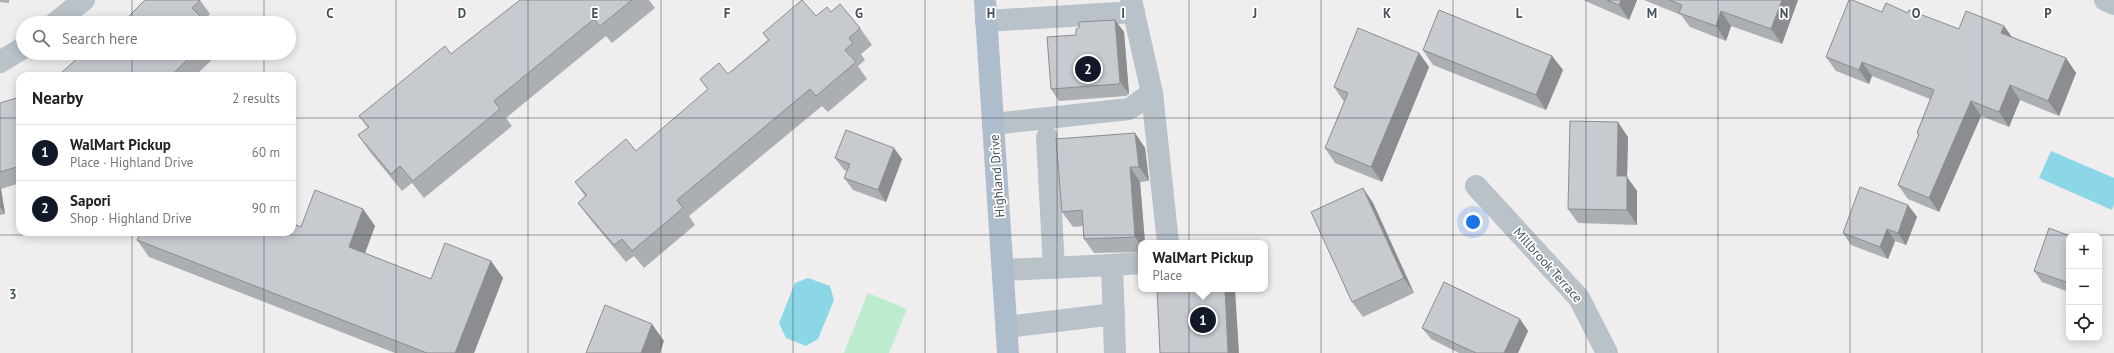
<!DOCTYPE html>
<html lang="en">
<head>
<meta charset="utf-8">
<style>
	body { margin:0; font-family:"PT Sans",sans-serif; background:#f2f2f2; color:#222 }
	.controls { position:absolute; right:12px; bottom:12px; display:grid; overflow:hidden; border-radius:8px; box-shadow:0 2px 10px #0003 }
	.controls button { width:36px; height:36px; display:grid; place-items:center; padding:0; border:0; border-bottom:1px solid #e0e0e0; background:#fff; color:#222; font:20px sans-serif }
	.you { position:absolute; left:1473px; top:222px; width:14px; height:14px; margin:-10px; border:3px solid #fff; border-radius:50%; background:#1a73e8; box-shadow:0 0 0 6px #1a73e833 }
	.badge { display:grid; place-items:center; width:26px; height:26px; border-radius:50%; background:#111827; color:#fff; font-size:13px; font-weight:700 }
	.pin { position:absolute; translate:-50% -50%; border:2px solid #fff; box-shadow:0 1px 4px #0006 }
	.popup { position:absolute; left:1138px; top:240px; width:130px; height:52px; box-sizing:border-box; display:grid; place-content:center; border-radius:8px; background:#fff; filter:drop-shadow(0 1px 3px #0005); font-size:13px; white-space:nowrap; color:#767676 }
	.popup b { font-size:15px; color:#222 }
	.popup::after { content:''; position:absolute; left:50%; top:100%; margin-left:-8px; border:8px solid transparent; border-top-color:#fff }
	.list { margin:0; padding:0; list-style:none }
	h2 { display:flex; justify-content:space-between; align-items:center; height:52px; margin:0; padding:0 16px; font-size:17px }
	h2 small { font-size:13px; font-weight:400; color:#767676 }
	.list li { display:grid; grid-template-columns:26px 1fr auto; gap:12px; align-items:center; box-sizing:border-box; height:56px; padding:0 16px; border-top:1px solid #e0e0e0 }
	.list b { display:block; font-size:15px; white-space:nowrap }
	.list p { margin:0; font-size:13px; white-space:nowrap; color:#767676 }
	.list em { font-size:13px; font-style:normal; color:#767676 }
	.icon { flex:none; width:22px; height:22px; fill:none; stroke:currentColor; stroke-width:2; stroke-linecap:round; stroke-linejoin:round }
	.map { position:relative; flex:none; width:2114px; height:353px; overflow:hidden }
	.search { position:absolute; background:#fff; box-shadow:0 2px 10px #0003; left:16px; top:16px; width:280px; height:44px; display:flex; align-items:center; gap:10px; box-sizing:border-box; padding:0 14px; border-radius:22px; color:#767676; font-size:15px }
	.panel { position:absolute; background:#fff; box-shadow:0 2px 10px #0003; left:16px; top:72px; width:280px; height:164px; border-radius:12px }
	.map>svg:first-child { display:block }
	.green { fill:#bceccd }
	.water { fill:#8bd7e7 }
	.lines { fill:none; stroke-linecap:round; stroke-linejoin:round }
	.minor { stroke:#b9c2c9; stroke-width:22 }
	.major { stroke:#adbdcb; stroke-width:22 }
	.wall { fill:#abaeb2 }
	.shaded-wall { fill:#8b8d91 }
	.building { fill:#c7cacf; stroke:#8b8d91 }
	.grid { fill:none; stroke:#465159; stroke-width:1; stroke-opacity:0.55 }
	.labels { text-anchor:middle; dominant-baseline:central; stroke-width:3.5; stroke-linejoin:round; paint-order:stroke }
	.street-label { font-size:13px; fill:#465159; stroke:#fff }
	.grid-label { font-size:13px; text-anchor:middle; font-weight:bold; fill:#465159; stroke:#fff; stroke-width:3.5; stroke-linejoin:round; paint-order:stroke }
</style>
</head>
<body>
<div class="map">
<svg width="2114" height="353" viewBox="0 0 2114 353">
	<rect width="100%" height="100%" fill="#efeded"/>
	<!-- green -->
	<path class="green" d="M868,293l39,16 -18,44h-45z"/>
	<!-- water -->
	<g class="water">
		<path d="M2051,151l63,27v26l-2,6 -73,-32z"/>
		<path d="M808,278l22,8 4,14 -16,39 -12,7 -20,-8 -7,-15 16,-40z"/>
	</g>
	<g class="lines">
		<!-- minor -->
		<g class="minor">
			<path d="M2105,0l9,4"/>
			<path d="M986,21l148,-9"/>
			<path d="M55,23l29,-23"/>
			<path d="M0,62l23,-14"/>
			<path d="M1152,93l16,150"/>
			<path d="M993,124l136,-15 23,-16 -21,-93"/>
			<path d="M1047,137l7,131"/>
			<path d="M1476,186l103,112 28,55"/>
			<path d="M1004,270l108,-5"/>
			<path d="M1007,327l107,-13"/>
			<path d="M1115,353l-3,-88 29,-2"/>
		</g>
		<!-- major -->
		<path class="major" d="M985,0l23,353"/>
	</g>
	<!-- wall -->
	<g class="wall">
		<path d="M0,0h9v3l-9,-1z"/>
		<path d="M145,0h55l10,14 -6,6z"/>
		<path d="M520,0h129l6,8 -43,35 -6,-7 -100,82 6,8 -88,72 -12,-15 -10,8 -32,-39 -12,-17 10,-7 -9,-12 92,-62z"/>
		<path d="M1583,0h54l-8,20z"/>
		<path d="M1644,0h154l-16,44 -51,-18 -5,15 -36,-14 -9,-12z"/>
		<path d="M831,12l29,16 12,17 -11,9 4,6 -7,6 9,13 -39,33 -6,-6 -133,110 6,9 -51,43 -10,-12 -8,6 -36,-43 -12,-16 7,-7 -10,-14 61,-31 72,-61 -8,-11 28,-5 40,-34 -5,-7 53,-17z"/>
		<path d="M1882,12l77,17 45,-3 8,11 54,21 10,15 -17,43 -39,-16 -11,27 -28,-11 -42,96 -31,-13 -10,-14 21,-49 -2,-3 13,-34 -58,-23 -3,8 -33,-13 -10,-14z"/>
		<path d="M1115,20l9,12 5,62 -3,2 -67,5 -8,-12 28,-61z"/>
		<path d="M1423,50l129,6 11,14 -17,40 -113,-45z"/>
		<path d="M83,53h136l-24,23h-137z"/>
		<path d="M1419,53l10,14 -47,115 -47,-19 -10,-15 19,-46 -10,-15z"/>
		<path d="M20,97v86l-19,6 4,25 -5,1v-112z"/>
		<path d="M1135,133l10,15 4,33 -9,1 5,61h-4v9l-47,1 -10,-14 -1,-13 -10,1 -11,-15z"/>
		<path d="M1628,137l-1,40 10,14v34l-59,-2 -10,-14z"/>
		<path d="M835,158l67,1 -16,43 -33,-12 -9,-12 3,-7 -3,-1z"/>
		<path d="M1363,188l10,15 41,90 -51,24 -11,-15z"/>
		<path d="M1908,205l9,12 -11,28 -11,-4 -7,18 -37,-14 -8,-12z"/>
		<path d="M363,209l12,17 -10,27 66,26 60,-18 12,17 -29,75h-79l-246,-96 -12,-17 164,-13z"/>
		<path d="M2069,236v56l-27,-10 -8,-11z"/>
		<path d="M1520,319l8,12 -10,22h-59l-28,-14 -9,-11z"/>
	</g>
	<!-- shaded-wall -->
	<g class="shaded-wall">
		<path d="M1621,0h16l-8,20 -10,-15z"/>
		<path d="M1782,0h16l-16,44 -11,-15z"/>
		<path d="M1721,11l10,15 -5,15 -10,-15z"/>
		<path d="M1115,20l9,12 5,62 -9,-12z"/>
		<path d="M2004,26l10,14 -13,-7z"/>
		<path d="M1419,53l10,14 -47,115 -11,-15z"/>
		<path d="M1552,56l11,14 -17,40 -10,-15z"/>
		<path d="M2066,58l10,15 -17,43 -11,-15z"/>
		<path d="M1862,62l10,14 -3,8 -10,-14z"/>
		<path d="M2010,85l10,15 -11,27 -10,-15z"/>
		<path d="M1971,101l10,15 -42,96 -10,-14z"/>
		<path d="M1618,122l10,15 -1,40 10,14v34l-10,-15 -10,-34z"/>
		<path d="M1135,133l10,15 4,33 -10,-14z"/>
		<path d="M894,148l8,11 -16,43 -8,-12z"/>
		<path d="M1130,167l10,15 5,61h-4v2l-6,-8z"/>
		<path d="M0,187l1,2 4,25 -5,-7z"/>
		<path d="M1363,188l10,15 41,90 -10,-15z"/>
		<path d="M1908,205l9,12 -11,28 -8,-12z"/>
		<path d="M363,209l12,17 -14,38 -12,-17z"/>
		<path d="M1887,229l8,12 -7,18 -8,-12z"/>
		<path d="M491,261l12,17 -29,75h-19z"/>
		<path d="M1225,289h10l4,64h-11z"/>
		<path d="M1520,319l8,12 -10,22h-14z"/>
		<path d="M652,324l12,17 -4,12h-19z"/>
	</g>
	<!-- building -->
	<g class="building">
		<path d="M145,0h55l-8,8 15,15h-85z"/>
		<path d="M520,0h112l-32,26 -6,-7 -100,82 6,8 -87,72 -13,-15 -9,8 -33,-39 11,-8 -10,-11 86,-70 6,8z"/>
		<path d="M802,0l14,16 11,-9 4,5 9,-8 20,24 -11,10 4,5 -8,7 11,12 -40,34 -6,-7 -133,111 6,8 -51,43 -10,-12 -8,6 -36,-42 9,-8 -12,-13 51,-43 10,12 72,-62 -8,-10 19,-16 9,11 41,-34 -6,-7z"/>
		<path d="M1607,0h14l-2,5z"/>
		<path d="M1669,0h113l-11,29 -50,-18 -5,15 -37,-13 3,-8z"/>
		<path d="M1849,0h3l30,12 4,-9 22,10 1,-3 50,19 7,-18 38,15 -3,7 65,25 -18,43 -38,-16 -11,27 -28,-11 -42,97 -31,-13 21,-51 -2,-1 17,-43 -72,-28 -3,8 -33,-13z"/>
		<path d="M1439,10l113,46 -16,39 -113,-45z"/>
		<path d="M1115,20l5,62 -2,2 -67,5 -4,-52 29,-2v-6l3,-1v-6z"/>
		<path d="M1358,28l61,25 -48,114 -46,-19 23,-55 -14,-6z"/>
		<path d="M83,53h111l-23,23h-113z"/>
		<path d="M20,97v69l-20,6v-69z"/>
		<path d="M1570,121l48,1 -1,54h10v34l-59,-1z"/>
		<path d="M846,130l48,18 -16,42 -34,-12 6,-14 -15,-6z"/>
		<path d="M1135,133l4,34h-9l5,70 -51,2 -2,-29 -20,2 -6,-73z"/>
		<path d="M1860,187l48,18 -10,28 -11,-4 -7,18 -37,-14z"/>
		<path d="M1363,188l41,90 -52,24 -41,-90z"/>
		<path d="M315,190l48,19 -14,38 82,32 14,-36 46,18 -36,92h-28l-290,-113 4,-8h151v-9l9,4z"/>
		<path d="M2049,228l21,8h-1v47l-35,-12z"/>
		<path d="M1444,282l76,37 -16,34h-28l-54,-25z"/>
		<path d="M1157,289h68l3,64h-68z"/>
		<path d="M605,305l47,19 -11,29h-55z"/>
	</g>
	<!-- grid -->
	<path class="grid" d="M132,0v23M264,0v23M396,0v353M528,0v353M661,0v353M793,0v353M925,0v353M1057,0v353M1189,0v353M1321,0v353M1453,0v353M1586,0v353M1718,0v353M1850,0v353M1982,0v353M132,53v23M264,53v23M0,118h20M292,118h1822M132,232v121M264,232v121M0,235h2114"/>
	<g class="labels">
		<!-- street labels -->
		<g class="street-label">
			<text transform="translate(997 176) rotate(-94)">Highland Drive</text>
			<text transform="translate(1548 265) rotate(48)">Millbrook Terrace</text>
		</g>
	</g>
	<g class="grid-label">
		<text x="330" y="18">C</text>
		<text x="462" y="18">D</text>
		<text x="595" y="18">E</text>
		<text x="727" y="18">F</text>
		<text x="859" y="18">G</text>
		<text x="991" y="18">H</text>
		<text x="1123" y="18">I</text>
		<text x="1255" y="18">J</text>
		<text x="1387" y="18">K</text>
		<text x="1519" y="18">L</text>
		<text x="1652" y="18">M</text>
		<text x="1784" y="18">N</text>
		<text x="1916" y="18">O</text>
		<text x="2048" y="18">P</text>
		<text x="13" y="299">3</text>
	</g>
</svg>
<div class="controls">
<button>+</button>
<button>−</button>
<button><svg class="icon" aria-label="locate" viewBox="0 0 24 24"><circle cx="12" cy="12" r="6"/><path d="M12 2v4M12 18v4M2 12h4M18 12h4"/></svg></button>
</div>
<div class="you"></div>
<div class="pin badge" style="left:1203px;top:320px">1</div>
<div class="popup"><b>WalMart Pickup</b>Place</div>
<div class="pin badge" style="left:1088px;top:69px">2</div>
<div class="search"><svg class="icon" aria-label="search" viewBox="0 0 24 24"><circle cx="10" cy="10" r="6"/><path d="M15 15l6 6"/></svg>Search here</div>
<section class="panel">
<h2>Nearby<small>2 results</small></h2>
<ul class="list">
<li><span class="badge">1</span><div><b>WalMart Pickup</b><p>Place · Highland Drive</p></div><em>60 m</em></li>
<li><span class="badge">2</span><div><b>Sapori</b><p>Shop · Highland Drive</p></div><em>90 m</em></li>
</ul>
</section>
</div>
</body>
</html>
